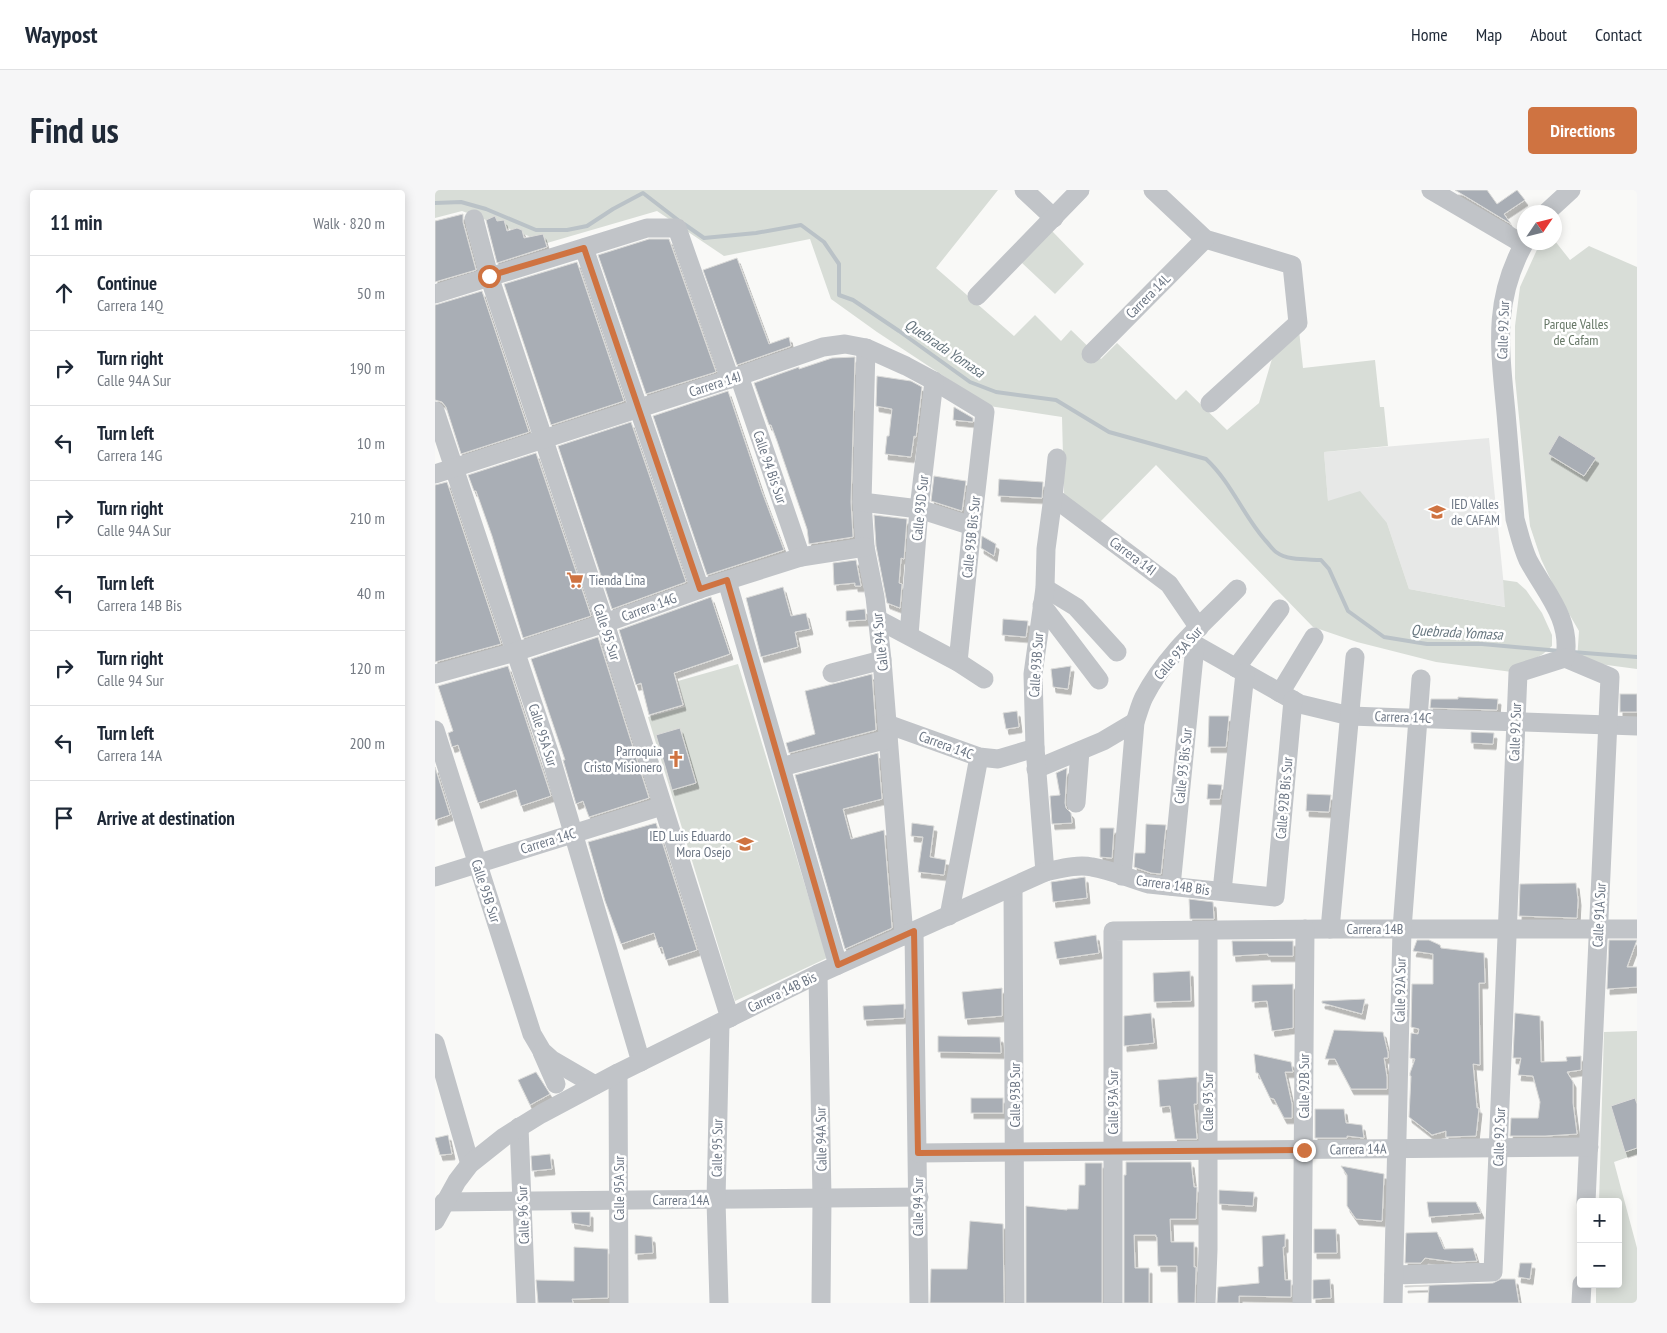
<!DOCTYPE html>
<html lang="en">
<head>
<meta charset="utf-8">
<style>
	body { margin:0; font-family:"PT Sans Narrow",sans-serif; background:#f6f6f7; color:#1f2937 }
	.controls { position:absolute; right:15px; bottom:15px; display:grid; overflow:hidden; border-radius:5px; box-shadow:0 2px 12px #0003 }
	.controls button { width:45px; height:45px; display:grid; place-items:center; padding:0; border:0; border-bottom:1px solid #e0e1e3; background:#fff; color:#1f2937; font:25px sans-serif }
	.compass { position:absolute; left:1082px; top:15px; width:45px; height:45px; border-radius:50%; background:#fff; box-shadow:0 2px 12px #0003; rotate:55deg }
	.stop { position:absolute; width:15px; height:15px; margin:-11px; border:4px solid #cf7341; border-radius:50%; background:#fff }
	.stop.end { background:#cf7341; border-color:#fff; box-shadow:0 1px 5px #0008 }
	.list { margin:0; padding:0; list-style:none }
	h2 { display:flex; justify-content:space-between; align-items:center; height:65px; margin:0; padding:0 20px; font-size:21px }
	h2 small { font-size:16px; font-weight:400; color:#747a83 }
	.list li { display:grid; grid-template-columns:32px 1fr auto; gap:15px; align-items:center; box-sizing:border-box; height:75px; padding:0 20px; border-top:1px solid #e0e1e3 }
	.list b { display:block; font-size:19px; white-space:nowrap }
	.list p { margin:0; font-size:16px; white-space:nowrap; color:#747a83 }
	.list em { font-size:16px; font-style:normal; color:#747a83 }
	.icon { flex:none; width:28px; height:28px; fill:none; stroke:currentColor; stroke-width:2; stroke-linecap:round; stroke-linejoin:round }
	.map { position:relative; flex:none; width:1202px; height:1113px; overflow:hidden; border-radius:5px }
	header { display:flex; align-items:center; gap:30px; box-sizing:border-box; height:70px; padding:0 25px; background:#fff; border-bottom:1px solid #e0e1e3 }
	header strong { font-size:24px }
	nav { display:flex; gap:28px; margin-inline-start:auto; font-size:18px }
	.intro { display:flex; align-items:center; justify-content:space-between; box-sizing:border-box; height:120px; padding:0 30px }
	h1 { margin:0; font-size:35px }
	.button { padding:12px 22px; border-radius:5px; background:#cf7341; color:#fff; font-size:18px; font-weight:700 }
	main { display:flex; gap:30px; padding:0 30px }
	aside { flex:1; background:#fff; border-radius:5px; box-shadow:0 2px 12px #0003 }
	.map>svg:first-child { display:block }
	.built { fill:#e7e8e7 }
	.green { fill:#d8ddd7 }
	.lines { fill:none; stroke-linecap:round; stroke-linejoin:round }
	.stream { stroke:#bac2c7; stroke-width:4 }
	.building { fill:#a9aeb5; stroke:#dbdbd9; filter:url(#shadow) }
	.minor { stroke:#c1c4c8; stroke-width:19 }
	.route { stroke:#cf7341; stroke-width:6 }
	.labels { text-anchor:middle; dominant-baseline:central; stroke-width:5; stroke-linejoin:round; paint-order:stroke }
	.street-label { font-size:14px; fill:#6c7684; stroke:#fff }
	.park-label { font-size:14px; fill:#676; stroke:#fff }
	.poi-label { font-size:14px; fill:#6c7684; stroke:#fff; text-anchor:start }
	.water-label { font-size:15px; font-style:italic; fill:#67767f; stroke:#fff }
</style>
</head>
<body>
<header>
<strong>Waypost</strong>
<nav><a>Home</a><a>Map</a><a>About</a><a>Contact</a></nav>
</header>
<div class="intro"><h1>Find us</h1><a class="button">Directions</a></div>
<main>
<aside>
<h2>11 min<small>Walk · 820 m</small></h2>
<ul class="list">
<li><svg class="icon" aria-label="ahead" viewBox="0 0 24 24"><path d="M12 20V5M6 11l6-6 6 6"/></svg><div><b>Continue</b><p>Carrera 14Q</p></div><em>50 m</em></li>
<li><svg class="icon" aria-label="right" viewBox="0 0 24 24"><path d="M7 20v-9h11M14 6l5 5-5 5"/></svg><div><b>Turn right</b><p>Calle 94A Sur</p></div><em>190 m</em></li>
<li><svg class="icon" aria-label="left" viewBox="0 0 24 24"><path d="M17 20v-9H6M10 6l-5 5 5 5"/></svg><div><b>Turn left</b><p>Carrera 14G</p></div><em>10 m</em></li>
<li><svg class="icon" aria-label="right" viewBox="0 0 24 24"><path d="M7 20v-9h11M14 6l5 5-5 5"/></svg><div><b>Turn right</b><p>Calle 94A Sur</p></div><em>210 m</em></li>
<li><svg class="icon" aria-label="left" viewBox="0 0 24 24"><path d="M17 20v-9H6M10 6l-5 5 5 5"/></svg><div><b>Turn left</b><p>Carrera 14B Bis</p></div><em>40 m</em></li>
<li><svg class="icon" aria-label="right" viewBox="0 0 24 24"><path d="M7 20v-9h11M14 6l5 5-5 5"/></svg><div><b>Turn right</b><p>Calle 94 Sur</p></div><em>120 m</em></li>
<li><svg class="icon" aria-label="left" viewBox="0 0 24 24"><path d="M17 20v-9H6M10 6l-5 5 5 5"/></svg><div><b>Turn left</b><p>Carrera 14A</p></div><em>200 m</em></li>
<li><svg class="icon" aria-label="arrive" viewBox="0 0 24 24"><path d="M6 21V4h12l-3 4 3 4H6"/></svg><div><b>Arrive at destination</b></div></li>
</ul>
</aside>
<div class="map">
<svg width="1202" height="1113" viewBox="0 0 1202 1113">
	<defs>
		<filter id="shadow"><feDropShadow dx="3" dy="5.5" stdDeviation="0" flood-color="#0004"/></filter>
	</defs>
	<rect width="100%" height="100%" fill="#f9f9f7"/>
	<!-- built -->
	<path class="built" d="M1054,248l17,169 -97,-18 -22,-66 -59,-22 -4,-49z"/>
	<!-- green -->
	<g class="green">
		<path d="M0,0h563l-62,78 78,68 21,-21 26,26 10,-11 30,29 16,-16 59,57 10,-10 41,40 32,-27 15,-51 25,-22 4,38 72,-8 5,47h4l4,39 -64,6 4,49 32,-10 27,32 22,66 96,18 -2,-27 14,2 9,8 16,23 10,22v11l-9,8 -31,18 -76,-10 -79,-20 -44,-15 -157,-162 -56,57 -36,-26 -2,-79 -73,-11 -112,-74 -46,-33 -21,-60 -86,17 -67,-45 -110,32 -85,-32 -27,7z"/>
		<path d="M617,41l32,33 -29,30 -34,-32z"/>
		<path d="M1120,51l15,19 19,-14 48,21v402l-60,-8 2,-30 -22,-38 -16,-34 -11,-33 -15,-148v-52l5,-39 20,-44 15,-1z"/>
		<path d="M303,474l89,294 -92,43 -87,-284 37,-10 -7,-26z"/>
		<path d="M1202,841v123l-23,8 23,86v55h-41v-19h22v-82h-19l5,-170z"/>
	</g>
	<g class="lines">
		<!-- stream -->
		<g class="stream">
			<path d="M0,13l26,-1 25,7 50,21h31l20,-4 26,-17 30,-16 35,27"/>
			<path d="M249,34l20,14 52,-5 45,-8 23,17 15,22v31l14,5 46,31 71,51 26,10 60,8 53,32 97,27c25,23 37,56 59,81 4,4 7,9 11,12 12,9 31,7 45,8l8,9 19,42 36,26 43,7h55l78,7"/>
			<path d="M1137,462l65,5"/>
		</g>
	</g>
	<!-- building -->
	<g class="building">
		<path d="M1020,0h32l10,14 20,-14 8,10 -21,14 7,10z"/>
		<path d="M28,24v8l13,48 -41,12v-61z"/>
		<path d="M60,26l2,5 7,-1 3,11 10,-3 5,2 2,8 19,-4 4,13 -50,16 -11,-43z"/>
		<path d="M214,49h20l47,133 -70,22 -48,-139z"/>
		<path d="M302,68l32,86 20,-7 2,9 -54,19 -34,-95z"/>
		<path d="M142,72l47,139 -73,24 -47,-141z"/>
		<path d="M47,101l47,141 -68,22 -15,-47 -4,-5 -7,-2v-95z"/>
		<path d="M420,167l-4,145 2,35 -44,7 -2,-15 -30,-88 -6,-16h-2l-15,-42 45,-16v2l33,-11z"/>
		<path d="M442,186l34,5 11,6 -6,50 -2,-1 -3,21 -26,-3 2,-18h2l3,-27 -16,-3z"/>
		<path d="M293,201l34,101 22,58 -77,25 -54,-159z"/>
		<path d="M519,217l19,11v4l-20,-2z"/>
		<path d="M196,232l55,160 -74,27 -54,-163z"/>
		<path d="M1124,245l37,23 -12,18 -36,-22z"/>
		<path d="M101,263l55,163 -68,22 -31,-102 -11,-31 -5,-14h-2l-6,-16z"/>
		<path d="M499,286l32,5 -4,30 -31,-10z"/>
		<path d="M564,289l44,3 -1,16 -44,-2z"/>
		<path d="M12,292l54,162 -66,18v-177z"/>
		<path d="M439,325l33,4 -3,40 -3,-1 -2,25 3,1 -2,24 -13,-5 -11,-57z"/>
		<path d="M547,346l14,8 -2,12 -13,-8z"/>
		<path d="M421,370l5,26h-6v-3l-21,2 -1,-22z"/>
		<path d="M348,397l8,29 15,-3 4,16 -15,3 3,15 -37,10 -15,-59z"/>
		<path d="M276,407l19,57 -56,19 9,32 -34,10 -8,-32 -5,2 -17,-55z"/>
		<path d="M430,419l1,11 -20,1v-10z"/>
		<path d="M568,429l25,2 -2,16 -24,-2z"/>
		<path d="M163,447l51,161 -60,19 -6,-16 -7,3 -13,-44h2l-34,-101z"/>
		<path d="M73,476l43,130 -30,10 -5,-16 -38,13 -20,-58 -6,2 -4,-14 5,-2 -15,-45z"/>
		<path d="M636,476l-3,23 -15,-2 -2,-18z"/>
		<path d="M437,484l4,56 -87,23 -3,-10 29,-9 -10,-43z"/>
		<rect x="1185" y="504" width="17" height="18"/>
		<path d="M1023,507l40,2 -1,11 -67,-2 1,-9h27z"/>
		<path d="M582,521l2,16 -13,2 -3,-16z"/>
		<path d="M774,526h20l-3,31h-18z"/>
		<path d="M245,538l16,55 -24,7 -16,-55z"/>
		<path d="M1036,542l23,1 -1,11 -22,-1z"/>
		<path d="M443,563l4,46 -39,10 8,30 33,-9 8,98 -47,21 -50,-174z"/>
		<path d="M0,577l15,48 -15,5z"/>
		<path d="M632,578l-2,35 1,5 5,5 1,10 -20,1 -2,-28 10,-1 -4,-22z"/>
		<path d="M773,594l14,1 -2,14h-13z"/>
		<path d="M872,604l24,1 -2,17 -23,-1z"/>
		<path d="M221,633l41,127 -31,10 -4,-13 -3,1 -5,-15 -33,11 -16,-43 -17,-59z"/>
		<path d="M477,633l22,3 -4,31 16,3 -2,15 -26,-3 5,-35 -12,-1z"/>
		<path d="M711,634l20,1 -5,49 -10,-1 -17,-6 1,-14h10z"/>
		<path d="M665,638h14l-2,30 -12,-1z"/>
		<path d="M650,687l2,21 -34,4 -2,-20z"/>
		<path d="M1141,693l2,17 -1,18 -58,-2 1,-32z"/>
		<path d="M754,709l24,3 1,17h-24z"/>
		<path d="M661,745l3,18 -42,6 -3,-17z"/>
		<path d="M982,750h12l11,5 1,3 43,5 1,30h-6l1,82 -7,-1 4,44h2l-3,28 -30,1v-6l-14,4 -23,-18 2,-41h-1v-3l5,-14 -5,-1 1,-25 7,1 1,-5 -8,-2 1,-43h21v-30l-20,-3z"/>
		<path d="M1174,750h28l-10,27h10v20l-30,2z"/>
		<path d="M797,751h61v15h-25v-2l-35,2z"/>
		<path d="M755,781l1,30 -37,1 -1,-29z"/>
		<path d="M858,794v44l-21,3 -5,-30 -15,1v-17z"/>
		<path d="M567,798v28l-37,3 -3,-27z"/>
		<path d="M930,809l-3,15 -40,-11v-2z"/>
		<path d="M469,814v14l-40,2 -1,-14z"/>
		<path d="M716,823l3,30 -30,3v-30z"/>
		<path d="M1080,823l25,3 1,46 26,-1 -1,-4 15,-1v14l-14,2 6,10v21l4,31 -32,2h-35l1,-18h27l2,-16 -7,-26 -15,-1 3,-17h-8z"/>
		<path d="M899,840l49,2 5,21v5h-4l3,19v12h-36l-16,-30h-10z"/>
		<path d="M503,846l62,1 1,16 -63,-1z"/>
		<path d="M819,864l37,8 2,10h-8l7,32v14h-8l-10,-19 -4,-1 -12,-25h-2z"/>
		<path d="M101,882l14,22 -20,11 -12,-25z"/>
		<path d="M762,887v27h-3l3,35h-22l-5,-33 -10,1 -2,-27z"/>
		<rect x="536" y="908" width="32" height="15"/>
		<path d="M1200,908l2,6v44l-12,4 -14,-46z"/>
		<path d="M880,919h29l2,14 16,2 2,13 -17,-2v2h-32z"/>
		<path d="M13,945l4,19 -12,1 -5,-17z"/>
		<path d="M115,964l2,15 -20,2 -1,-15z"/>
		<path d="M691,972h65l3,25h3l-1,32h-26l1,23h23v25h2l-1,36h-17l-1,-37h-19l-1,-29h-1v-2h-22l1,33h14v35h-25v-128h2z"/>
		<path d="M650,973h17v140h-76v-97l41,4v-1h11l1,-24h6z"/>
		<path d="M906,976l43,8 -2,47 -26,-2 -9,-13v-31z"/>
		<path d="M784,1000l35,2 -1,14 -34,-2z"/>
		<path d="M992,1012h49l5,11 -52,4z"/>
		<path d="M136,1022h19v14l-18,-3z"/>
		<path d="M535,1031l33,3 1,79h-74l1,-34h36z"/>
		<path d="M879,1039h22l1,24h-23z"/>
		<path d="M1002,1042l7,17 29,-1 4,13 -22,1 -30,-4 -4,5h-16l1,-30z"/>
		<path d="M850,1044v13h-2l2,33h6v17l-52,-1v7h-22l1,-16 41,-4 -1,-16 5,-1 -1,-30z"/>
		<path d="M200,1045l17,2 1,16 -18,1z"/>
		<path d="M139,1057l34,2v49l-34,1h-2l1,4h-35l-2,-23 38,1z"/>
		<path d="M1085,1073h12l-2,16 -12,-2z"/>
		<path d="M895,1089l1,19 -18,1v-19z"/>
		<path d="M1066,1089h14l4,24h-91l1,-17 -24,1v-1l88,-3z"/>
	</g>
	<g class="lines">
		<!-- minor -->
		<g class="minor">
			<path d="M589,0l30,28"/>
			<path d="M718,0l52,49 87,26 6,58 -88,80"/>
			<path d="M996,0l92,54"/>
			<path d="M1112,22l24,-22"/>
			<path d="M39,29l15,57 116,347 125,395"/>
			<path d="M1090,52c-33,59 -25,107 -19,171 3,36 6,71 9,106 4,14 7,28 13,41 17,32 44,59 37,98"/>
			<path d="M149,58l116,341"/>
			<path d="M0,104l212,-66h30l53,151"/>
			<path d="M542,106l103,-106"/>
			<path d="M431,158l-4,154 3,45 10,50 7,63 22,276"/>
			<path d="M656,164l114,-115"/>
			<path d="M304,186l62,181"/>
			<path d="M0,221l115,344 91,307"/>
			<path d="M0,284l304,-98 84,-29 22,-3 21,4 40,18 28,15 51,31 -13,114 -14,136"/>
			<path d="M618,307l116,87 30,44"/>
			<path d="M427,312l57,7 53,17"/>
			<path d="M292,391l111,384"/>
			<path d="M610,398l31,19 41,45"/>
			<path d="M607,415l57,75"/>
			<path d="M442,429l81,43 26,17"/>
			<path d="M474,445l10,-126 15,-128"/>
			<path d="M752,450l113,64 50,12 287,10"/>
			<path d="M1130,468l45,19 -24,525"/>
			<path d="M801,478l44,-59"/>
			<path d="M397,483l50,-13"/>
			<path d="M0,484l80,-22 90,-29 95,-34 101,-32 64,-10"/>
			<path d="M845,503l34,-56"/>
			<path d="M452,534l92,33 19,2 37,-11"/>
			<path d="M0,540l97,304 10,17 10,9 43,25"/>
			<path d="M346,577l107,-28"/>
			<path d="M601,579l67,-28 32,-19"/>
			<path d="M641,613l4,-52"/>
			<path d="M610,682l-10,-124 -2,-74 12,-86 1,-39 7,-52 4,-39"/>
			<path d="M687,686l13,-154c3,-8 5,-17 9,-25 22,-43 60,-74 93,-108"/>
			<path d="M0,687l227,-71"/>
			<path d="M736,696l24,-240"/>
			<path d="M578,697l2,416"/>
			<path d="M787,701l23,-218"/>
			<path d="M514,726l30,-159"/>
			<path d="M895,739l25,-272"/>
			<path d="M479,741l5,372"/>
			<path d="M383,784l4,224 -1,105"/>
			<path d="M0,853l35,121"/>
			<path d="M107,862l14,32"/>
			<path d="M183,883l1,230"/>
			<path d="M84,937l7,176"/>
			<path d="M483,963l671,-6"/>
			<path d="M9,1012l475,-5"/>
			<path d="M0,1031l22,-40 13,-17 34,-27 37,-23 77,-41 200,-99 227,-102c15,-3 32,-8 47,-5 20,3 38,12 57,17l126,13 18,-197"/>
			<path d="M959,1085l99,-3 25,-599 47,-15"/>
			<path d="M284,1113l-3,-103 4,-177"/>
			<path d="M678,1113v-372l217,-2h307"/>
			<path d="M771,1113l2,-53v-319"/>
			<path d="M867,1113l3,-374"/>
			<path d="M958,1113l9,-374 19,-250"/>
			<path d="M1146,1113l1,-19"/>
		</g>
	</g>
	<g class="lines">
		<!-- route -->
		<path class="route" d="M54,86l95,-28 116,341 27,-9 111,385 76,-34 4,222 386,-3"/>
	</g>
	<!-- icons -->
	<defs>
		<g id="school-bare" transform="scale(1.35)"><path d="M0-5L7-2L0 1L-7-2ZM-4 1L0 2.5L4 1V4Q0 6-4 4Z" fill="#cf7341" stroke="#fff" stroke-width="2.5" paint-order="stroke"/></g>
		<g id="supermarket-bare" transform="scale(1.35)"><path d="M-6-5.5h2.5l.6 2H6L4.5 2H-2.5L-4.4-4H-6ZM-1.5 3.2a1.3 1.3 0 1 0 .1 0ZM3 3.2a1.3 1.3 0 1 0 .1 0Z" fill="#cf7341" stroke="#fff" stroke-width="2.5" paint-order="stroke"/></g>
		<g id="church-bare" transform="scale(1.35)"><path d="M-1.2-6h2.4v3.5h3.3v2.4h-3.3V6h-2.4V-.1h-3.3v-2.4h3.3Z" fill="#cf7341" stroke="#fff" stroke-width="2.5" paint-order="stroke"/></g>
	</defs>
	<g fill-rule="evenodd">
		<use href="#school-bare" x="1002" y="322"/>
		<use href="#supermarket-bare" x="140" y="390"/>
		<use href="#church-bare" x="241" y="569"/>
		<use href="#school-bare" x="310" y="654"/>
	</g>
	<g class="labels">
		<!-- street labels -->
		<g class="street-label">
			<text transform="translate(713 106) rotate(-45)">Carrera 14L</text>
			<text transform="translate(1068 140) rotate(-88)">Calle 92 Sur</text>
			<text transform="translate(280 194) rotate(-18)">Carrera 14J</text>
			<text transform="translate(335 277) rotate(71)">Calle 94 Bis Sur</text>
			<text transform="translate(485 318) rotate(-84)">Calle 93D Sur</text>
			<text transform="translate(536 347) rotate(-84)">Calle 93B Bis Sur</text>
			<text transform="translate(698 366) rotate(37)">Carrera 14I</text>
			<text transform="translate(214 417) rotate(-20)">Carrera 14G</text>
			<text transform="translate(172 442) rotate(72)">Calle 95 Sur</text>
			<text transform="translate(445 452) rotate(-96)">Calle 94 Sur</text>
			<text transform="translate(743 463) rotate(-49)">Calle 93A Sur</text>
			<text transform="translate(601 475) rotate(-86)">Calle 93B Sur</text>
			<text transform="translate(968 527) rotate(2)">Carrera 14C</text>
			<text transform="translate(1080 542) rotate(-88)">Calle 92 Sur</text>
			<text transform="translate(108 545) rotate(72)">Calle 95A Sur</text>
			<text transform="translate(511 555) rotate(20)">Carrera 14C</text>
			<text transform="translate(748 576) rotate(-84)">Calle 93 Bis Sur</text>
			<text transform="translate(849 608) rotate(-85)">Calle 92B Bis Sur</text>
			<text transform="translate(113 651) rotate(-17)">Carrera 14C</text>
			<text transform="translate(738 695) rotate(8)">Carrera 14B Bis</text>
			<text transform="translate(51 701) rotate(72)">Calle 95B Sur</text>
			<text transform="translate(1164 725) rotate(-87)">Calle 91A Sur</text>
			<text x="940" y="739">Carrera 14B</text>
			<text transform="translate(965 800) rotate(-89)">Calle 92A Sur</text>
			<text transform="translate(347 802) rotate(-26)">Carrera 14B Bis</text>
			<text transform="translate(869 896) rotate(-90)">Calle 92B Sur</text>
			<text transform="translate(580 905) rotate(-90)">Calle 93B Sur</text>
			<text transform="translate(678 912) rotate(-90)">Calle 93A Sur</text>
			<text transform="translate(773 912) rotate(-90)">Calle 93 Sur</text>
			<text transform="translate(1064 947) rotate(-88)">Calle 92 Sur</text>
			<text transform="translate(386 949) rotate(-91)">Calle 94A Sur</text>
			<text transform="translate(282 958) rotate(-89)">Calle 95 Sur</text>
			<text transform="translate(923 959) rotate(-1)">Carrera 14A</text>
			<text transform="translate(184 998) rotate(-90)">Calle 95A Sur</text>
			<text x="246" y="1010">Carrera 14A</text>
			<text transform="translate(483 1017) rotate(-90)">Calle 94 Sur</text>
			<text transform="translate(88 1025) rotate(-92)">Calle 96 Sur</text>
		</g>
		<!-- park labels -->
		<g class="park-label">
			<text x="1141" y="134">Parque Valles<tspan x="1141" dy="16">de Cafam</tspan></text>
		</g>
		<!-- poi labels -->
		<g class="poi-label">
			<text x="1016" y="314">IED Valles<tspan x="1016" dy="16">de CAFAM</tspan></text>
			<text x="154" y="390">Tienda Lina</text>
			<text x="227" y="561" text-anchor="end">Parroquia<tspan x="227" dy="16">Cristo Misionero</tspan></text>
			<text x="296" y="646" text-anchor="end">IED Luis Eduardo<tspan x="296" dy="16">Mora Osejo</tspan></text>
		</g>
		<!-- water labels -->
		<g class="water-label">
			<text transform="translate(510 158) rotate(34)">Quebrada Yomasa</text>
			<text transform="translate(1022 442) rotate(3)">Quebrada Yomasa</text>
		</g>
	</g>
</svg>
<div class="controls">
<button>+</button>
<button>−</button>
</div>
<svg class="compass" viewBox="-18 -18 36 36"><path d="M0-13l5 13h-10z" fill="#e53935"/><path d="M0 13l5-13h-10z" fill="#747a83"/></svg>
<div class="stop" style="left:54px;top:86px"></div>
<div class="stop end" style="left:869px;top:960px"></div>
</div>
</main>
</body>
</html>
